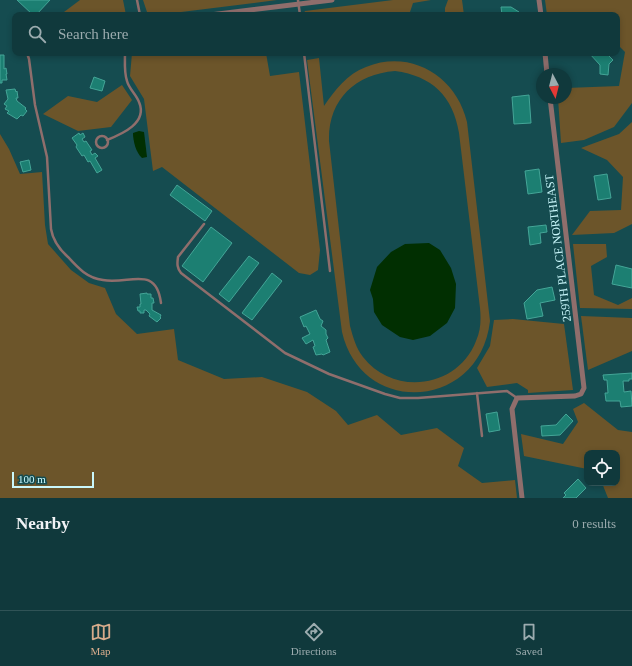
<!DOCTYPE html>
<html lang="en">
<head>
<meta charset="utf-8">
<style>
	body { margin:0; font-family:"Times New Roman",serif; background:#194043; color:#f1f3f6 }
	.controls { position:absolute; right:12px; bottom:12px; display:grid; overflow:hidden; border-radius:8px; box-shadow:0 2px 6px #0003 }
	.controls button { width:36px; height:36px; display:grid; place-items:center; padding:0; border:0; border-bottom:1px solid #305356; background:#10393c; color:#f1f3f6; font:20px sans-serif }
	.compass { position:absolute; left:536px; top:68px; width:36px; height:36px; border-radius:50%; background:#10393c; box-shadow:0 2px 6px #0003; rotate:173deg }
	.scale { position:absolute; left:12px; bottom:10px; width:82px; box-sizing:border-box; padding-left:4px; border:2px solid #c9f7fb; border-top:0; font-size:11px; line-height:14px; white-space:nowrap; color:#c9f7fb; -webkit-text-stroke:3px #154c50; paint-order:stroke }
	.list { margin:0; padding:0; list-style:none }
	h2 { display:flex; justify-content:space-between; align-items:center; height:52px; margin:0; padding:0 16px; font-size:17px }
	h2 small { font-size:13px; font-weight:400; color:#9cacaf }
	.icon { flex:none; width:22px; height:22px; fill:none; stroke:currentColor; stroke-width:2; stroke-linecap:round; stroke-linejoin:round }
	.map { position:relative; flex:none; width:632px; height:498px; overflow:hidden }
	.search { position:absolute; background:#10393c; box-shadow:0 2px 6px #0003; left:12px; right:12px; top:12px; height:44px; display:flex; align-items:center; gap:10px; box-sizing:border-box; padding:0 14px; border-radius:8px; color:#9cacaf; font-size:15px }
	.sheet { height:112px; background:#10393c }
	nav { display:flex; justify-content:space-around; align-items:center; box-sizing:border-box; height:56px; border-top:1px solid #305356; background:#10393c; font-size:11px; color:#9cacaf }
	nav a { display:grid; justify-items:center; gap:2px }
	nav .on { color:#d6ab8b }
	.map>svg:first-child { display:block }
	.green { fill:#6c552a; fill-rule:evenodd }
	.water { fill:#012f01 }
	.building { fill:#1c7f72; stroke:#44a597 }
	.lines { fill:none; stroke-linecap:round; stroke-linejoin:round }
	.service { stroke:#8f6e6c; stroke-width:2.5 }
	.minor { stroke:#8f6e6c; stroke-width:5 }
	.labels { text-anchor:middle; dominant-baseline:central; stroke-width:3; stroke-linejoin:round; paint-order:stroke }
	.street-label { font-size:12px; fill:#c9f7fb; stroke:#154c50 }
</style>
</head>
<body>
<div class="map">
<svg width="632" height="498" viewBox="0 0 632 498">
	<rect width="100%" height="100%" fill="#154c50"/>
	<!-- green -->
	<g class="green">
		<path d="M80,0h43l3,15h-66z"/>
		<path d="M143,0h134l-120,15h-9z"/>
		<path d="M393,0h38l-18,3 -4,12h-106l2,-4z"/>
		<path d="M448,0h14l2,15h-19v-7z"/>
		<path d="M545,0h87v103l-18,24 -30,13 -23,3 -3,-45h8v-10l53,-2 6,-34 -8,-8v-29h-70z"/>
		<path d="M132,53h134l4,23 29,-4 21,178 -2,20 -8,5 -11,-2 -137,-106 -9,4 -9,-72 -14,-23z"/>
		<path d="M319,58l5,48c11,-16 23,-32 42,-39 45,-18 90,9 101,55l23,199c-10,89 -128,97 -148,11l-35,-272zM395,71c37,5 58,25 64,62l21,175c1,11 1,22 -4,33 -18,47 -82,56 -113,16 -7,-9 -10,-20 -13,-31l-21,-185c-1,-41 26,-67 66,-70z"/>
		<path d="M122,85l10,15 -21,27 -33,4 -35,-17 25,-18 29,6z"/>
		<path d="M632,122v102l-18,9 -42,2 18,-24 31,-1 2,-33 -16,-17 -26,-12 38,-14z"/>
		<path d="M0,134l9,15 11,25 22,-2 3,53 3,19 23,26 18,13 16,5 11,26 21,20 37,-5 4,31 46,19 38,-2 45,15 29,19 12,14 29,-10 24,20 36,-7 27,20 -6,18 24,17 33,-3 2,18h-517z"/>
		<path d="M573,244h33l1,13 -16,9 3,29 24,10 14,-7v11l-52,-1z"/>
		<path d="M581,316l51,2v33l-44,19z"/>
		<path d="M513,319l51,5 9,66 -45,3v-3l-11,-7 -30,4 -10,-19 13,-22 4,-26z"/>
		<path d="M584,403l34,27 14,2v66h-24l-6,-15h15v-30h-30v16l-63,-13 -3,-22 42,10 15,-22 -5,-13z"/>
	</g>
	<!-- water -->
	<g class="water">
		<path d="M139,131l5,1 3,25 -5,1c-6,-5 -9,-17 -9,-25z"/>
		<path d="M429,243l11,7 11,18 5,16 -1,24 -8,15 -17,13 -17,4 -13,-3 -18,-12 -8,-13 -1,-13 -3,-9 7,-23 14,-15 14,-8z"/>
	</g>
	<!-- building -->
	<g class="building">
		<path d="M17,0h33l-14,15h-3z"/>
		<path d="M501,7h10l8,5v3h-17z"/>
		<path d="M589,53h17l7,7 -4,4 -1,11 -8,-1v-9z"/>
		<path d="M0,55h4v14l2,-1 1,6h-1l1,6h-5v3h-2z"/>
		<path d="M94,77l11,4 -3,10 -12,-3z"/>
		<path d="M15,89l1,3 1,-1 1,7h-2l1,3 9,7 -1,1 2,2 -4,5 -2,-1 -4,4 -10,-6 2,-2 -4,-2 2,-3 -3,-2 4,-5 -2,-9z"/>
		<path d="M529,95l2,28 -17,1 -2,-27z"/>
		<path d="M79,133l1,2 3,-2 2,4 -3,2 2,3 2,-1 6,9 -2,1 2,4 3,-2 3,3 -3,2 7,12 -5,3 -7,-12 -2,1 -4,-7 -2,1 -6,-9 1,-2 -5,-7z"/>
		<path d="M29,160l2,10 -8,2 -3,-10z"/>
		<path d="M539,169l3,23 -14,2 -3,-23z"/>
		<path d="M607,174l4,24 -13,2 -4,-24z"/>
		<path d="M177,185l35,26 -7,10 -35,-26z"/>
		<path d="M546,225l1,7 -7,1 1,10 -11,2 -2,-18z"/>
		<path d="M211,227l21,16 -29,39 -21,-16z"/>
		<path d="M249,256l10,7 -30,39 -10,-8z"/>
		<path d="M616,265l16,4v19l-20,-4z"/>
		<path d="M272,273l10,8 -30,39 -10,-7z"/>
		<path d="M552,287l3,13 -15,3 3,13 -16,3 -3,-16 13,-13z"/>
		<path d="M147,293v1h4v4h2l1,5h-2v7l9,5 -1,2 1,1 -4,4 -8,-6 1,-2 -4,-4h-2v3h-4v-2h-2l-1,-4h3v-3h1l-1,-10z"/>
		<path d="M316,310l4,9 3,2 -2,5 5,4v4l2,4 -2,2 4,12 -7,3 -1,-1 -6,1 -3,-8 2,-1 -2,-6 -7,4 -4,-6 8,-4 -4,-8 -2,1 -4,-10z"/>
		<path d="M632,373v6h-3v2h-6l1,11 7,-1 1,15 -11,1 -1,-6h-14l-1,-8h3l-1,-13h-3l-1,-5z"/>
		<path d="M497,412l3,18 -11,2 -3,-18z"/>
		<path d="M566,414l7,7 -13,14 -18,1 -1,-10 15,-1z"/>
		<path d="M578,479l8,9 -10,10h-13l3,-3 -2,-2z"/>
	</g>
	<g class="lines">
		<!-- service -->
		<g class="service">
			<path d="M137,0l3,15"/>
			<path d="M298,0l2,15"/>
			<path d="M27,53l2,6 6,46 12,52 4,72c2,12 8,20 17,28 10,11 19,21 35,23 26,5 53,-16 58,23"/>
			<path d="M304,53l26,218"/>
			<circle cx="102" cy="142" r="6"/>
			<path d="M107,140c15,-6 41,-17 32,-38 -3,-8 -10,-13 -12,-21 -3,-9 -2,-19 -2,-28"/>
			<path d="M204,224l-26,33c-1,7 -1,11 3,16l104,80 44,21 56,20 15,4h18l89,-7 10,7"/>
			<path d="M477,393l5,43"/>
		</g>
		<!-- minor -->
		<g class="minor">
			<path d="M539,0l2,15"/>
			<path d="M210,15l122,-15"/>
			<path d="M545,53l2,21"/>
			<path d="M522,498l-10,-89 5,-11 58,-2 6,-2 3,-6 -34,-290"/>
		</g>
	</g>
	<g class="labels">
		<!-- street labels -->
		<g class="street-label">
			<text transform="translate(558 248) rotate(-97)">259TH PLACE NORTHEAST</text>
		</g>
	</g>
</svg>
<div class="controls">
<button><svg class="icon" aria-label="locate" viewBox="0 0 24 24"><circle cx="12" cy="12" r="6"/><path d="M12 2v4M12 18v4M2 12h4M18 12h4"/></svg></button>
</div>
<svg class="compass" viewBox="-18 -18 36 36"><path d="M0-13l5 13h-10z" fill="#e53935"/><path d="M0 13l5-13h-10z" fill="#9cacaf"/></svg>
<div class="scale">100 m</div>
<div class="search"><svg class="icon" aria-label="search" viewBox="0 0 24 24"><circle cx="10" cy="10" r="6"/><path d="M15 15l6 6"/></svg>Search here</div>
</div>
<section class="sheet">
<h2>Nearby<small>0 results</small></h2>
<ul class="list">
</ul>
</section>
<nav>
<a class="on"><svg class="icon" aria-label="map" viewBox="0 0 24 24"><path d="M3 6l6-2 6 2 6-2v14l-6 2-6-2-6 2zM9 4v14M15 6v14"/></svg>Map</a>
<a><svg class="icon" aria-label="directions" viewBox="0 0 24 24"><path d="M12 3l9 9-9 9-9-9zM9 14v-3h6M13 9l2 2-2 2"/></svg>Directions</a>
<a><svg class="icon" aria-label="saved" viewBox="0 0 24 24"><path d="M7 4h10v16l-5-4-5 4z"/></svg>Saved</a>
</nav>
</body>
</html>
